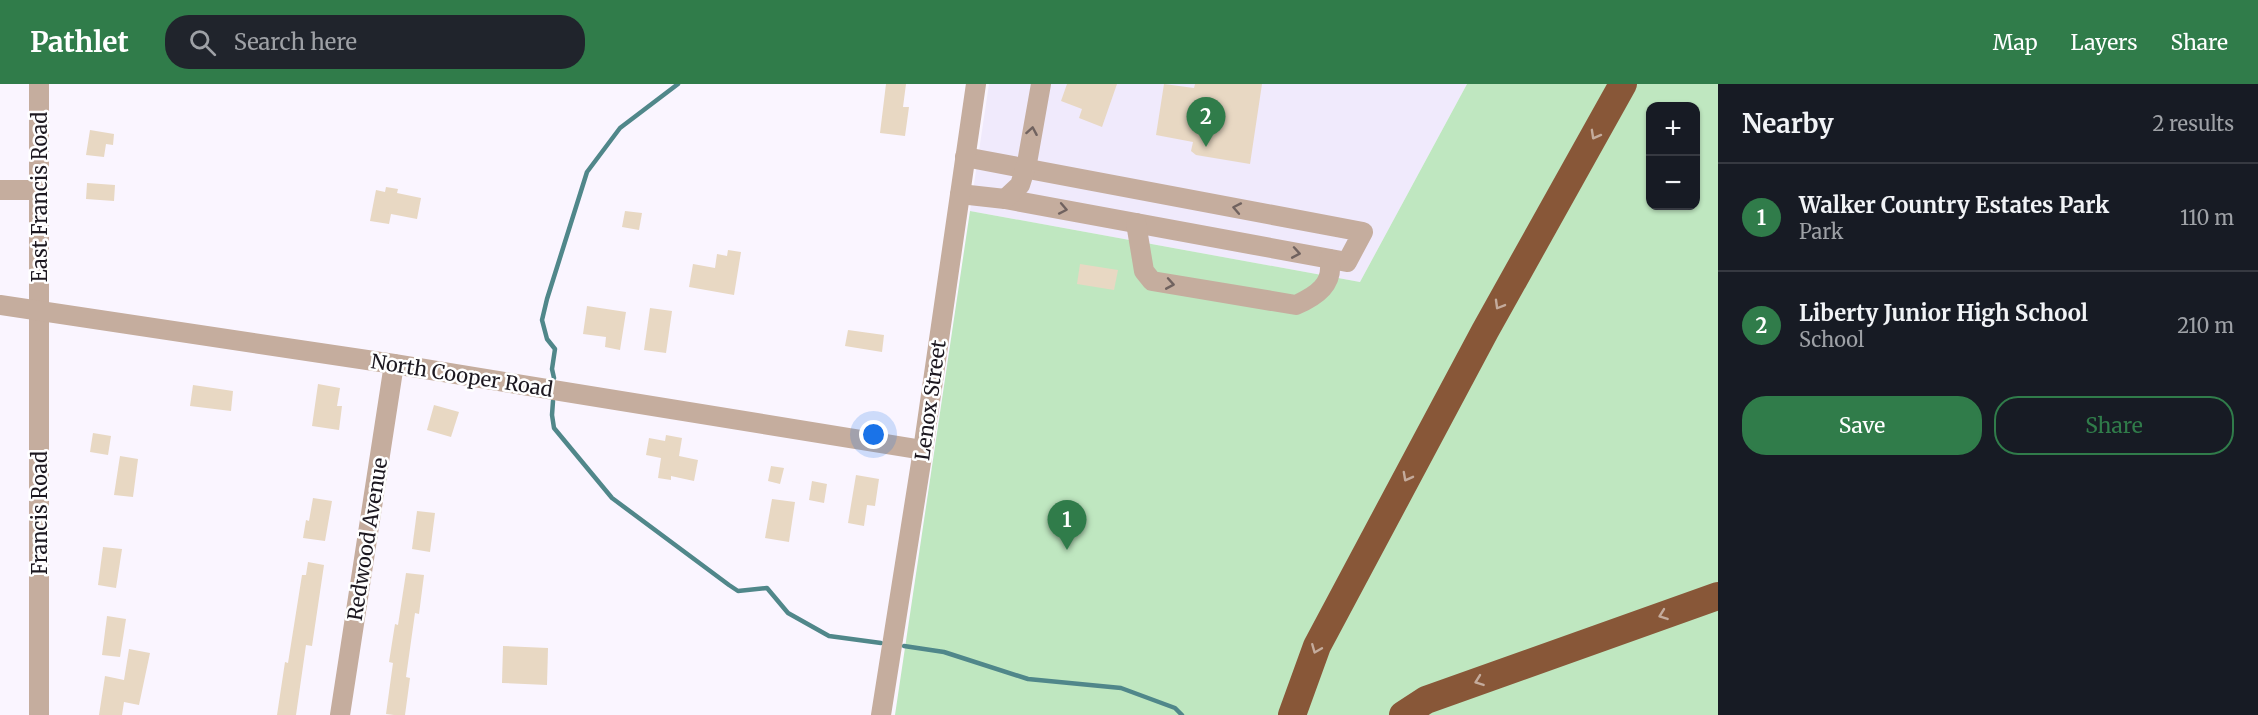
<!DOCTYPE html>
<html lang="en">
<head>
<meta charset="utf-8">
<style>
	body { margin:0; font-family:Merriweather,serif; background:#20242c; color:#f1f3f6 }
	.controls { position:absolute; right:18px; top:18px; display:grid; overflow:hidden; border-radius:12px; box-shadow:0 2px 4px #0004 }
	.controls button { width:54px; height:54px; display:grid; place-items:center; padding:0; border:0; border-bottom:2px solid #363941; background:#171b24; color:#f1f3f6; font:30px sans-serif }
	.you { position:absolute; left:874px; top:351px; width:21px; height:21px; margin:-15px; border:4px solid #fff; border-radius:50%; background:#1a73e8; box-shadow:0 0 0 9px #1a73e833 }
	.badge { display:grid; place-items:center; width:39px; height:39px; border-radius:50%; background:#307c4a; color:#fff; font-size:20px; font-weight:700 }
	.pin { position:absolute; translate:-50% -50px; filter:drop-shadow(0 2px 3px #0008) }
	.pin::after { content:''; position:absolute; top:32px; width:21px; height:18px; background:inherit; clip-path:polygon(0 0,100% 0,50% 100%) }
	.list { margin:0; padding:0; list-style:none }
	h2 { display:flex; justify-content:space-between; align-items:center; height:78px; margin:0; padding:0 24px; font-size:26px }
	h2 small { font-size:20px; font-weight:400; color:#9ea1a6 }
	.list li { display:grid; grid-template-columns:39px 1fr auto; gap:18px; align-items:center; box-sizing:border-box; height:108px; padding:0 24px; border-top:2px solid #363941 }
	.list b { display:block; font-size:22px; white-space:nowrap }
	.list p { margin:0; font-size:20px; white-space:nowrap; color:#9ea1a6 }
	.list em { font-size:20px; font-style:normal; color:#9ea1a6 }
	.actions { display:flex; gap:12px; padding:18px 24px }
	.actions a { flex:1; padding:14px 0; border:2px solid #307c4a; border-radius:24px; text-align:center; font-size:21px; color:#307c4a }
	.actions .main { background:#307c4a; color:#fff }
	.icon { flex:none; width:33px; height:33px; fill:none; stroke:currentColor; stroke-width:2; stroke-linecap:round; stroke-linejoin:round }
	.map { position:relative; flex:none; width:1718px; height:631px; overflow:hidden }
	header { display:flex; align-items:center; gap:36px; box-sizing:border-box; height:84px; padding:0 30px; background:#307c4a; color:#fff }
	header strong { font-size:28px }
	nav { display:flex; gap:33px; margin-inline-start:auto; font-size:21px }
	.search { width:420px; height:54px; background:#20242c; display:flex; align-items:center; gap:15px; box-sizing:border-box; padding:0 21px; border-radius:24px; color:#9ea1a6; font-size:22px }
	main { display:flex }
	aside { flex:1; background:#171b24 }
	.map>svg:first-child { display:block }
	.education { fill:#f0eafc }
	.green { fill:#bfe7c0; fill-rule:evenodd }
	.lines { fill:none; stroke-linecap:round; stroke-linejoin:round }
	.stream { stroke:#50878a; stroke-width:4.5 }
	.building { fill:#e8d8c3 }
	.minor { stroke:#c5ad9e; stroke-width:20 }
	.highway { stroke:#885738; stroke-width:28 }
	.oneway { stroke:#70625f }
	.oneway2 { stroke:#c4ab9c }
	.labels { text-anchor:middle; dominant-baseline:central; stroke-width:5; stroke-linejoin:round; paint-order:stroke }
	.street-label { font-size:20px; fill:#1c1820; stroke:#fff }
</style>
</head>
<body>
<header>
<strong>Pathlet</strong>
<div class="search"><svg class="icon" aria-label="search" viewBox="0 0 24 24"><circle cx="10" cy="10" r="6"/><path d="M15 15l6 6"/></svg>Search here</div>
<nav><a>Map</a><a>Layers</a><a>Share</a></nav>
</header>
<main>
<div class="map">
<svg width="1718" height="631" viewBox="0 0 1718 631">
	<rect width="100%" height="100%" fill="#faf5ff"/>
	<!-- education -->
	<path class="education" d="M989,0h478l-107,198 -390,-71z"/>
	<!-- green -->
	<path class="green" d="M1467,0h251v631h-823l75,-504 390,71zM1650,22h46v100h-46z"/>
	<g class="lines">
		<!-- stream -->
		<g class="stream">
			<path d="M554,294l-2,-9 3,-20 -8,-10 -5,-19 5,-21 40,-127 33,-44 58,-44"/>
			<path d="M553,317l-1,14 2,13 58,70 117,87 9,6 29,-3 21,25 41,23 52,7"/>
			<path d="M904,562l40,6 84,27 93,9 54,20 7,7"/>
		</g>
	</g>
	<!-- building -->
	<g class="building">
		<path d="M886,0h20l-3,23h6l-4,29 -25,-3z"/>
		<path d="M1067,0h50l-15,43 -23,-9 3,-9 -21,-8z"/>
		<path d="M1164,0l30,4 1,-4h67l-12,80 -54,-9 -5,-4 2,-9 -37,-7z"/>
		<path d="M90,46l24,4 -1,11 -7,-1 -2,13 -18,-2z"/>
		<path d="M87,99l28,2 -1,16 -28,-2z"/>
		<path d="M386,103l12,2 -1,4 24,5 -4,21 -26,-5 -2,10 -19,-3 6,-31 9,2z"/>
		<path d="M625,127l17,2 -3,17 -17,-3z"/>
		<path d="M728,166l13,2 -7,43 -45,-8 4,-23 22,4 2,-14 10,2z"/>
		<path d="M1080,180l38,6 -4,20 -37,-6z"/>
		<path d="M587,222l39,6 -6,38 -15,-3 1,-10 -23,-3z"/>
		<path d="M650,224l22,3 -6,42 -22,-3z"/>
		<path d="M848,246l36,5 -2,17 -37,-6z"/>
		<path d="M318,300l22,4 -3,18h5l-3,24 -27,-4z"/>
		<path d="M193,301l40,6 -2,20 -41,-5z"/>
		<path d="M434,321l25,7 -8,25 -24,-7z"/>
		<path d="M93,349l18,3 -3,19 -18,-3z"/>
		<path d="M666,351l16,3 -3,18 19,4 -4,21 -23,-5v4l-13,-2 3,-20 -15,-3 3,-17 16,3z"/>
		<path d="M120,372l18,3 -5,38 -19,-2z"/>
		<path d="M771,382l13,2 -4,16 -12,-3z"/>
		<path d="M856,391l23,4 -4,27 -8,-1 -3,21 -16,-3z"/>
		<path d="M812,397l15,3 -3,19 -15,-3z"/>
		<path d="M313,414l19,3 -7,40 -22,-3 3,-18 3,1z"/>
		<path d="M772,415l23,3 -6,40 -24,-4z"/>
		<path d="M417,427l18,2 -5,39 -18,-3z"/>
		<path d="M103,463l19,2 -6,39 -18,-3z"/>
		<path d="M308,478l16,3 -12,81 -6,-1 -10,70h-19l8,-53 3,1 14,-88h4z"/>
		<path d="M406,489l18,2 -5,39 -4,-1 -9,64 4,1 -5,37h-11l-8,-1 7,-51 -4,-1 6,-38 3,1z"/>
		<path d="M107,532l19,3 -6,38 -18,-2z"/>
		<path d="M503,562l45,2 -1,37 -45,-2z"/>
		<path d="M129,565l21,4 -11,52 -15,-3 -2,13h-23l6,-39 19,4z"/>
	</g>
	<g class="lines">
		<!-- minor -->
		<g class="minor">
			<path d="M39,0v631"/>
			<path d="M965,73l398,75 -16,30 -342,-63"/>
			<path d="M0,106h39"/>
			<path d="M960,110l45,5 15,-14 7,-22 14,-79"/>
			<path d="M1136,139l8,48 8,10 144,24c20,-9 39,-21 33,-46"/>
			<path d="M0,221l394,59 529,86"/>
			<path d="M340,631l54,-351"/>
			<path d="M881,631l42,-265 53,-366"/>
		</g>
		<!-- highway -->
		<g class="highway">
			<path d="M1292,631l25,-69 168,-315 138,-247"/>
			<path d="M1403,631l23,-15 292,-104"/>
		</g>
	</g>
	<!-- one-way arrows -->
	<defs><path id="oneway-chevron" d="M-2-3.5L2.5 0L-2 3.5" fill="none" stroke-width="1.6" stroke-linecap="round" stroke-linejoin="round" transform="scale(1.5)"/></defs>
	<g class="oneway">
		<use href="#oneway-chevron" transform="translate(1032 47) rotate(-80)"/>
		<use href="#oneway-chevron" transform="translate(1237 124) rotate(-169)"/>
		<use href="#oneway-chevron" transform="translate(1063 125) rotate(11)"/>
		<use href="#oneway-chevron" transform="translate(1296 169) rotate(10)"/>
		<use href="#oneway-chevron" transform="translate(1170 200) rotate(10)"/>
	</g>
	<g class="oneway2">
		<use href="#oneway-chevron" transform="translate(1595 51) rotate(119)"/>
		<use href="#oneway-chevron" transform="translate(1499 221) rotate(120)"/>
		<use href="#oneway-chevron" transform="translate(1407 393) rotate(118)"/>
		<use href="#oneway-chevron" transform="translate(1663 531) rotate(160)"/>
		<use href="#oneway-chevron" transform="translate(1316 565) rotate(112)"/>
		<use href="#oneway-chevron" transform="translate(1479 597) rotate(160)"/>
	</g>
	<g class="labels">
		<!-- street labels -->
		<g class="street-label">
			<text transform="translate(39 113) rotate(-90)">East Francis Road</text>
			<text transform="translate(462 291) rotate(9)">North Cooper Road</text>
			<text transform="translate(930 316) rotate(-82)">Lenox Street</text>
			<text transform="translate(39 429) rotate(-90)">Francis Road</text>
			<text transform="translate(367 455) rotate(-81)">Redwood Avenue</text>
		</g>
	</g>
</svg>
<div class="controls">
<button>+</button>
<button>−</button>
</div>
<div class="you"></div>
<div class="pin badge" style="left:1067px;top:466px">1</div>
<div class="pin badge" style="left:1206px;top:63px">2</div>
</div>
<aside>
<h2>Nearby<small>2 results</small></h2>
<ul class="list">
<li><span class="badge">1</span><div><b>Walker Country Estates Park</b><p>Park</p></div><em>110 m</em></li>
<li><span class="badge">2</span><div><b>Liberty Junior High School</b><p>School</p></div><em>210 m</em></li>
</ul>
<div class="actions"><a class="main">Save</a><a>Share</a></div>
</aside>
</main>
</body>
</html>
